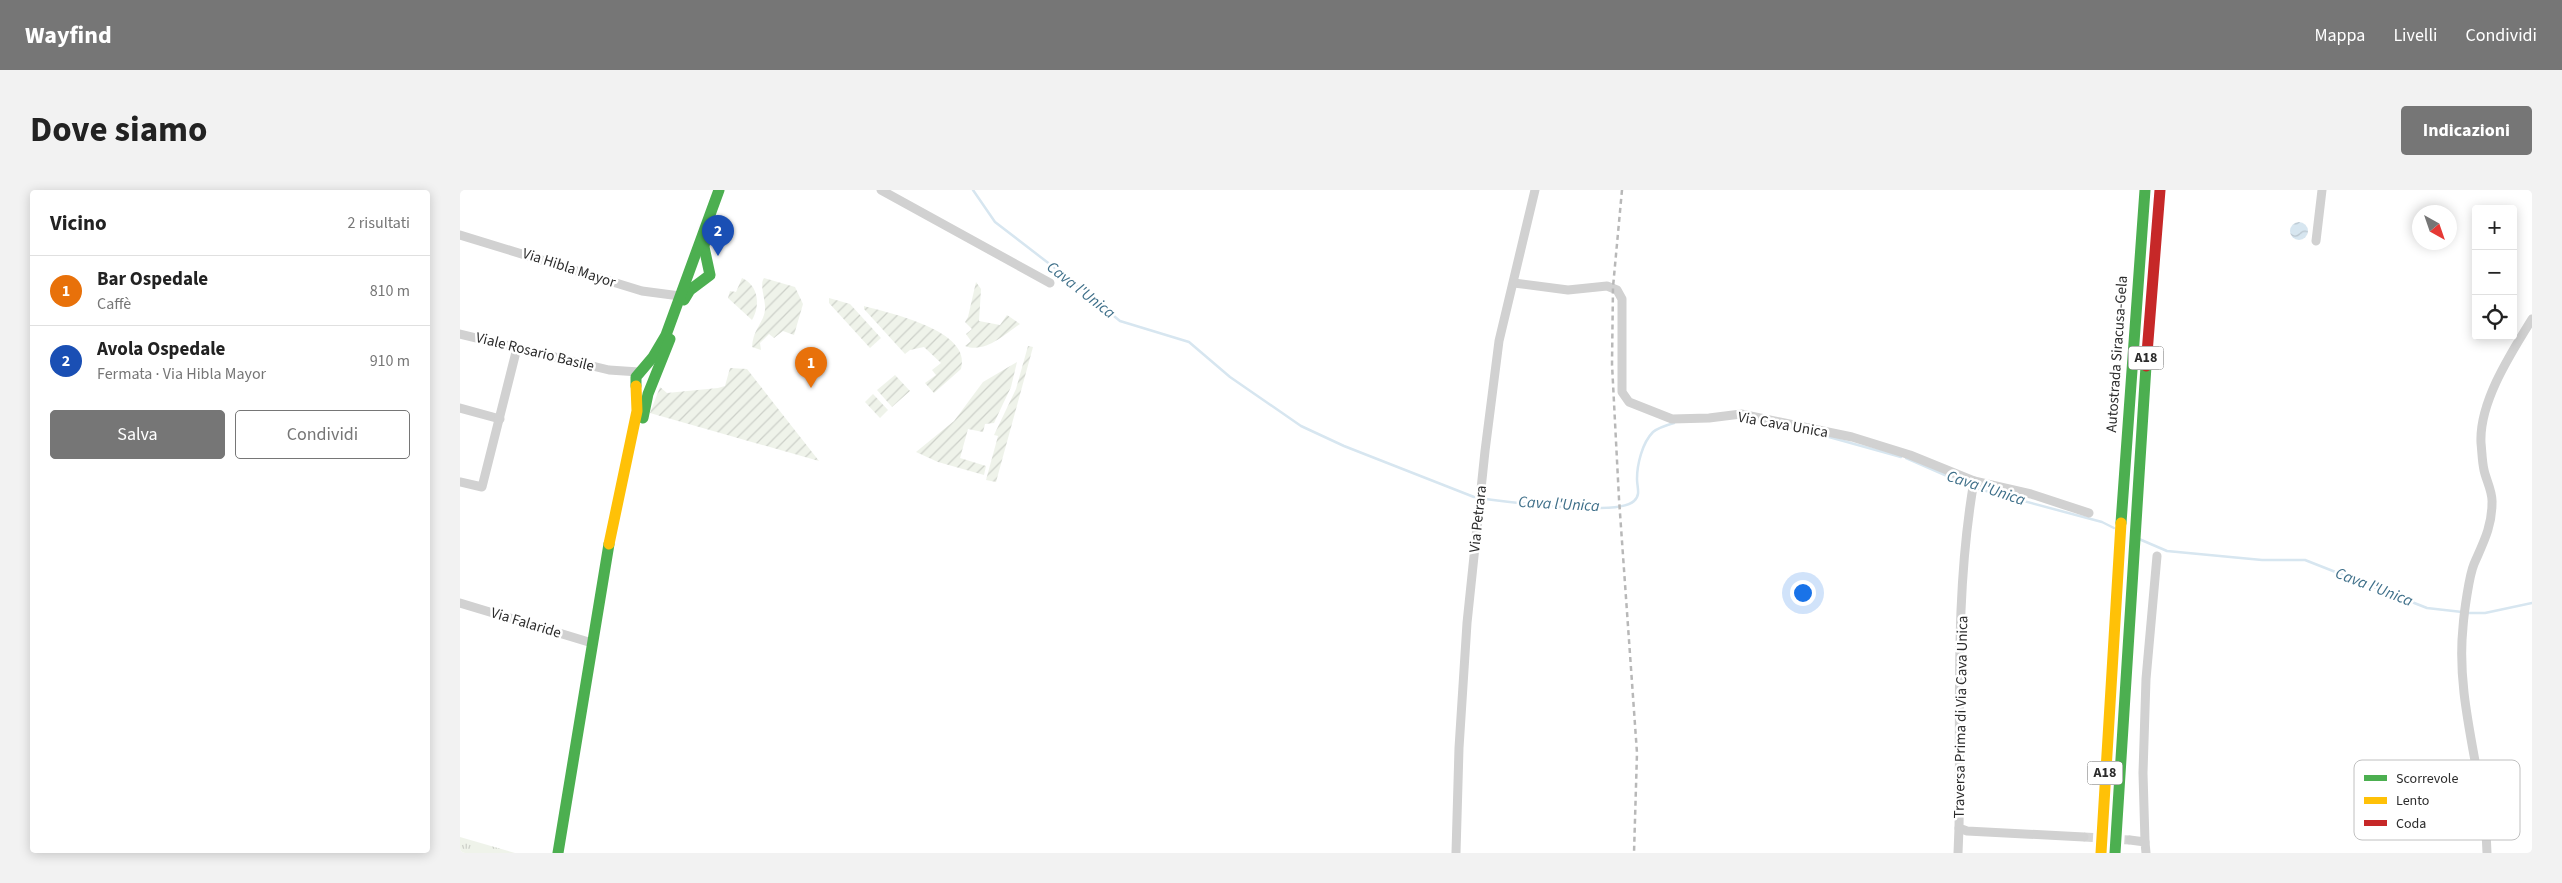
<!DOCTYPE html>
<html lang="it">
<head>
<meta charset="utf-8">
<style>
	body { margin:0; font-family:"Source Sans 3",sans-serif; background:#f2f2f2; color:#222 }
	.controls { position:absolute; right:15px; top:15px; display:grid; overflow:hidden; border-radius:5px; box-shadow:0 2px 12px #0003 }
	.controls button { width:45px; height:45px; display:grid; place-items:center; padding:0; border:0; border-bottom:1px solid #e0e0e0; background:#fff; color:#222; font:25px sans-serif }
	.compass { position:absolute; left:1952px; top:15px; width:45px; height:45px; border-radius:50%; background:#fff; box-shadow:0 2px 12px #0003; rotate:140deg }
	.you { position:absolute; left:1342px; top:402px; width:18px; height:18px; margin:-12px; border:4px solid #fff; border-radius:50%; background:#1a73e8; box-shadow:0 0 0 8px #1a73e833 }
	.badge { display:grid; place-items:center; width:32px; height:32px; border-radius:50%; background:#767676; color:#fff; font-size:16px; font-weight:700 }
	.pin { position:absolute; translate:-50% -41px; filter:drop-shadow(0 1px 2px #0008) }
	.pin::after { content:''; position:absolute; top:26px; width:18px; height:15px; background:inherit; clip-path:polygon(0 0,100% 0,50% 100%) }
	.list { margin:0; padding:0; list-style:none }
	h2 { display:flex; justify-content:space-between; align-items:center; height:65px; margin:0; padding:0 20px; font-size:21px }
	h2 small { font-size:16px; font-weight:400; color:#767676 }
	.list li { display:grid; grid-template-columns:32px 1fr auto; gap:15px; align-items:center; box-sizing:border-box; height:70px; padding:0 20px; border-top:1px solid #e0e0e0 }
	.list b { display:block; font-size:19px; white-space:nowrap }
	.list p { margin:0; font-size:16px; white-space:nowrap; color:#767676 }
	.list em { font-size:16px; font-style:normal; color:#767676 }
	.actions { display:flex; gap:10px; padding:15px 20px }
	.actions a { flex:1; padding:11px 0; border:1px solid #767676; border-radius:5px; text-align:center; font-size:18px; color:#767676 }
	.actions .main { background:#767676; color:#fff }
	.icon { flex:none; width:28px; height:28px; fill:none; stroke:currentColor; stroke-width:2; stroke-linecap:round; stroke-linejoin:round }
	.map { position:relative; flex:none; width:2072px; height:663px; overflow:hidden; border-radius:5px }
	header { display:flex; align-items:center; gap:30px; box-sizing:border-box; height:70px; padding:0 25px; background:#767676; color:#fff }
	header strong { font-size:24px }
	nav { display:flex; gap:28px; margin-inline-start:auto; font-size:18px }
	.intro { display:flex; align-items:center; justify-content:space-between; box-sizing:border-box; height:120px; padding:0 30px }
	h1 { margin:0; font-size:35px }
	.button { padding:12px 22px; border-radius:5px; background:#767676; color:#fff; font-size:18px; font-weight:700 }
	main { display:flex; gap:30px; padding:0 30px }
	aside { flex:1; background:#fff; border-radius:5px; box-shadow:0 2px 12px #0003 }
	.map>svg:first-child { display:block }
	.grass { fill:url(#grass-tufts) }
	.garden { fill:url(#garden-furrows) }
	.water { fill:url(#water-waves) }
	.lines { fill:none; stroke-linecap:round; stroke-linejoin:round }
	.stream { stroke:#d7e6f0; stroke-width:2.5 }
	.street-tunnel { stroke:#d5d5d5; stroke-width:9; stroke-dasharray:9 4.5; stroke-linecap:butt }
	.street { stroke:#d1d1d1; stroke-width:9 }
	.fast { stroke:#4caf50; stroke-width:11 }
	.slow { stroke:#ffc107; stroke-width:11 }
	.jam { stroke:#c62828; stroke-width:11 }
	.rail { stroke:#b8b8b8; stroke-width:2.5; stroke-dasharray:5 4; stroke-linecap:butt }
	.labels { text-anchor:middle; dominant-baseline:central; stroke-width:5; stroke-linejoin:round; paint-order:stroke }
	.shield { fill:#fff; stroke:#6b6b6b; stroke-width:1 }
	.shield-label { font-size:14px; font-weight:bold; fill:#2c2c2c }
	.street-label { font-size:15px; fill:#2c2c2c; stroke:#fff }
	.water-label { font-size:16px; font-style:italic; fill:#3e6f89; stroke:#fff }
	.key { fill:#fff; stroke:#c0c0c0; stroke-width:1 }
	.key-label { font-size:14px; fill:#2c2c2c }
</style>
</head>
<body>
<header>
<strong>Wayfind</strong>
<nav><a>Mappa</a><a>Livelli</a><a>Condividi</a></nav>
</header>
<div class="intro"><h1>Dove siamo</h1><a class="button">Indicazioni</a></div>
<main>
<aside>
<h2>Vicino<small>2 risultati</small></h2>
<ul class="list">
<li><span class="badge" style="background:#e8710a">1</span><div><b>Bar Ospedale</b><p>Caffè</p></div><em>810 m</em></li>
<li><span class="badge" style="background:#1a4fb4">2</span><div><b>Avola Ospedale</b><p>Fermata · Via Hibla Mayor</p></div><em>910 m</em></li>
</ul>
<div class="actions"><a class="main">Salva</a><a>Condividi</a></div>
</aside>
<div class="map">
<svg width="2072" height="663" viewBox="0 0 2072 663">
	<defs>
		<pattern id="grass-tufts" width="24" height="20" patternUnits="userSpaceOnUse" patternTransform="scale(1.25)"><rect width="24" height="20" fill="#eff3ea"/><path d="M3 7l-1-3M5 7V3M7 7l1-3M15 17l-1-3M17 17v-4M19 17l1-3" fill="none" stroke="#cdd0c9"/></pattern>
		<pattern id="garden-furrows" width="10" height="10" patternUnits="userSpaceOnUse" patternTransform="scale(1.25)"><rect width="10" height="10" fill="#eff3ea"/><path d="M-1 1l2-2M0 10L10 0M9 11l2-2" fill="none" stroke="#cdd0c9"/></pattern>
		<pattern id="water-waves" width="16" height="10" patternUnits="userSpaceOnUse" patternTransform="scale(1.25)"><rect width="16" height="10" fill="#d7e6f0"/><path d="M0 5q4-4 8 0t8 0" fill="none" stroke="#b9c5ce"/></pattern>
	</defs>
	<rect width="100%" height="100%" fill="#fff"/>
	<!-- grass -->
	<path class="grass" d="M0,647l55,16h-55z"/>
	<!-- garden -->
	<g class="garden">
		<path d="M282,88c16,7 19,27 10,42l-24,-22 2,-7 6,1z"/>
		<path d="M304,88l31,9 8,17 -9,31 -11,-4 -9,7 -5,-4 -9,9 1,7 -9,-3c1,-18 12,-25 13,-37 1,-10 -6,-25 -1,-32z"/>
		<path d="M516,92l5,7 -2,32 21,4 7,-10 13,9c-15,10 -35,30 -55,22l6,-5 -5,-7 6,-5 -7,-7 3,-5z"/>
		<path d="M369,108l21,6 31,34 -11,10 -41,-45z"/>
		<path d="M404,116c24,7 109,24 97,63l-27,24 -9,-10 11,-8 -4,-5 9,-7 -17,-16 -14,3 -5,4 -41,-45z"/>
		<path d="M568,156l5,1 -37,135 -10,-2 12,-44 -4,-1 22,-46z"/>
		<path d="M557,172l-6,25 -17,36 -9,1 -2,8 -15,-3 -8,29 26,8 -2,9 -46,-13 -22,-10 38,-31 29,-39z"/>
		<path d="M270,178l17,1 72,92 -169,-48 10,-26 7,6 51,-5 7,-2z"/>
		<path d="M435,185l15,16 -18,16 -15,-17z"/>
		<path d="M413,204l15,16 -8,8 -15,-16z"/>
	</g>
	<!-- water -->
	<circle class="water" cx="1839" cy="41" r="9"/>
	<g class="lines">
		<!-- stream -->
		<g class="stream">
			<path d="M513,0l22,32 65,50 60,49 69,21 41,35 71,49 43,20 130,51"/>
			<path d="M1369,247l72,20"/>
			<path d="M1446,268l64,28"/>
			<path d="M1515,298l127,34 12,6"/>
			<path d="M1026,309c24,3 132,18 148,2 7,-6 3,-14 3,-22 0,-14 5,-36 16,-47 5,-4 14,-7 21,-9"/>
			<path d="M1679,349l28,12 95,9h43l122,48 35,4"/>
			<path d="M2007,423h18l47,-10"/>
		</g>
		<!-- street-tunnel -->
		<path class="street-tunnel" d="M1624,647l46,3"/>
		<!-- street -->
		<g class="street">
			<path d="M421,0l169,93"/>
			<path d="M0,45l182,56 38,5"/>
			<path d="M1856,51l6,-51"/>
			<path d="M1054,93l54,7 39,-4 10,4 5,9v93l7,10 43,17 37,-1 32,-4 111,23 58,18 64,26 57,13 58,19"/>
			<path d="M0,144l149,36 30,2"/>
			<path d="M0,218l40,11"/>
			<path d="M1514,291c-20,115 -13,231 -15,347l8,3 117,6"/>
			<path d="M0,292l22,5 35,-139"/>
			<path d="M0,413l132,40"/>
			<path d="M1670,650l15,2 1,11"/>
			<path d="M1685,652l-2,-69 3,-94 11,-123"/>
			<path d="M996,663l3,-105 8,-125 18,-172 14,-110 36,-151"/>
			<path d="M1498,663l1,-25"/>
			<path d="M2027,663c-2,-75 -32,-150 -24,-226 1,-14 6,-51 11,-63 9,-21 18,-37 18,-61 1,-11 -6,-23 -8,-33 -2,-9 -2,-18 -3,-27 -2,-41 30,-90 51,-124"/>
		</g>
		<!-- fast -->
		<g class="fast">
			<path d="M224,110l6,-10 20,-15 -6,-28 2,-13"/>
			<path d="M176,196v-9l17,-20 13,-22 53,-145"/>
			<path d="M183,228l5,-24 22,-55"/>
			<path d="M1661,333l24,-333"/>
			<path d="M98,663l51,-309"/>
			<path d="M1655,663l31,-487"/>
		</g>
		<!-- slow -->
		<g class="slow">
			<path d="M149,354l28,-133 -1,-25"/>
			<path d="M1641,663l20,-330"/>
		</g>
		<!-- jam -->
		<path class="jam" d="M1686,176l14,-176"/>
		<!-- rail -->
		<path class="rail" d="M1162,0l-9,97 -1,77 7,135 18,254 -3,100"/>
	</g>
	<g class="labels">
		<!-- shield labels -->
		<g class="shield">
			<rect x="1668.5" y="156.5" width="35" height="23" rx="4"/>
			<rect x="1627.5" y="571.5" width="35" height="23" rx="4"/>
		</g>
		<g class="shield-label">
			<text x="1686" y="168">A18</text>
			<text x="1645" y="583">A18</text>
		</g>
		<!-- street labels -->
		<g class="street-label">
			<text transform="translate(109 78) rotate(18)">Via Hibla Mayor</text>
			<text transform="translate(75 162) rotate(14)">Viale Rosario Basile</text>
			<text transform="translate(1657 164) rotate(-86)">Autostrada Siracusa-Gela</text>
			<text transform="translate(1323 235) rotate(10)">Via Cava Unica</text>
			<text transform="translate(1018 329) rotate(-84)">Via Petrara</text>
			<text transform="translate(66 433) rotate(17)">Via Falaride</text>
			<text transform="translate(1501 527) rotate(-89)">Traversa Prima di Via Cava Unica</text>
		</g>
		<!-- water labels -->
		<g class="water-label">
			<text transform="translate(621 100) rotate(38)">Cava l'Unica</text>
			<text transform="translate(1526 298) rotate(18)">Cava l'Unica</text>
			<text transform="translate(1099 314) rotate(3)">Cava l'Unica</text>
			<text transform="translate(1914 397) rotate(21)">Cava l'Unica</text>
		</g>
	</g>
	<!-- legend -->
	<rect x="1894" y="570" width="166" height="80" rx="8" class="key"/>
	<rect x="1904" y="585" width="23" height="6" fill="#4caf50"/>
	<rect x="1904" y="607" width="23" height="7" fill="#ffc107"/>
	<rect x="1904" y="630" width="23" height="6" fill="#c62828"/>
	<g class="key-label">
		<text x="1936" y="593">Scorrevole</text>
		<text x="1936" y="615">Lento</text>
		<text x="1936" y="638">Coda</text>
	</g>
</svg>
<div class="controls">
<button>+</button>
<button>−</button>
<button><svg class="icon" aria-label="locate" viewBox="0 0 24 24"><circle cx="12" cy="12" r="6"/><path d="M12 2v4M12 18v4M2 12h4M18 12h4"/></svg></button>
</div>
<svg class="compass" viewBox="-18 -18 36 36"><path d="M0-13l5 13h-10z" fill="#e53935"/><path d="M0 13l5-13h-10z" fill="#767676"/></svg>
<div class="you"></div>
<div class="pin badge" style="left:351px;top:198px;background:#e8710a">1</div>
<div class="pin badge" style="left:258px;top:66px;background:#1a4fb4">2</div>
</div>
</main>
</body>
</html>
